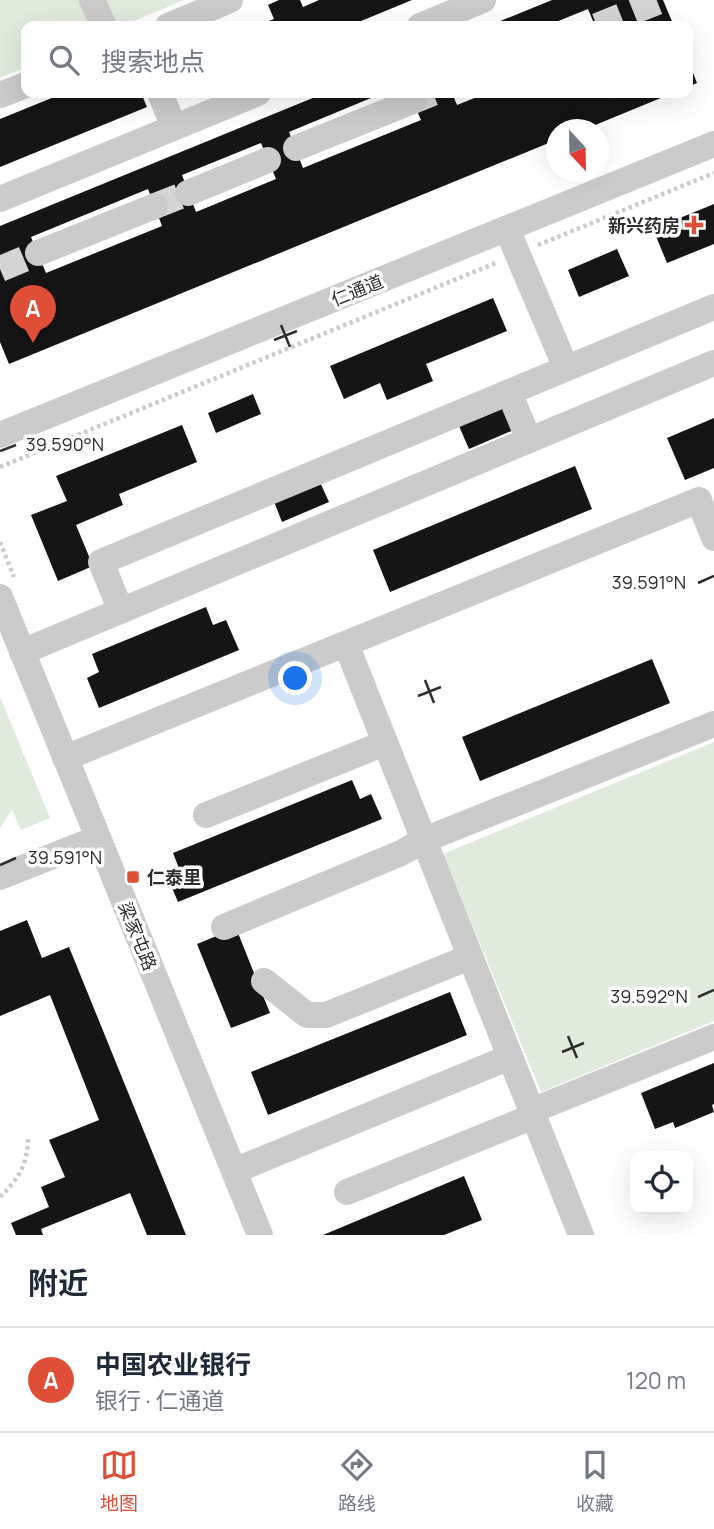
<!DOCTYPE html>
<html lang="zh">
<head>
<meta charset="utf-8">
<style>
	body { margin:0; font-family:Manrope,"Noto Sans SC",sans-serif; background:#f6f6f7; color:#1f2937 }
	.controls { position:absolute; right:21px; bottom:21px; display:grid; overflow:hidden; border-radius:14px; box-shadow:0 7px 28px #0002 }
	.controls button { width:63px; height:63px; display:grid; place-items:center; padding:0; border:0; border-bottom:2px solid #e0e1e3; background:#fff; color:#1f2937; font:35px sans-serif }
	.compass { position:absolute; left:546px; top:119px; width:63px; height:63px; border-radius:50%; background:#fff; box-shadow:0 7px 28px #0002; rotate:158deg }
	.you { position:absolute; left:296px; top:679px; width:24px; height:24px; margin:-18px; border:5px solid #fff; border-radius:50%; background:#1a73e8; box-shadow:0 0 0 10px #1a73e833 }
	.badge { display:grid; place-items:center; width:46px; height:46px; border-radius:50%; background:#df4f37; color:#fff; font-size:23px; font-weight:700 }
	.pin { position:absolute; translate:-50% -58px; filter:drop-shadow(0 2px 4px #0008) }
	.pin::after { content:''; position:absolute; top:37px; width:24px; height:21px; background:inherit; clip-path:polygon(0 0,100% 0,50% 100%) }
	.list { margin:0; padding:0; list-style:none }
	h2 { display:flex; justify-content:space-between; align-items:center; height:91px; margin:0; padding:0 28px; font-size:30px }
	h2 small { font-size:23px; font-weight:400; color:#747a83 }
	.list li { display:grid; grid-template-columns:46px 1fr auto; gap:21px; align-items:center; box-sizing:border-box; height:105px; padding:0 28px; border-top:2px solid #e0e1e3 }
	.list b { display:block; font-size:26px; white-space:nowrap }
	.list p { margin:0; font-size:23px; white-space:nowrap; color:#747a83 }
	.list em { font-size:23px; font-style:normal; color:#747a83 }
	.icon { flex:none; width:38px; height:38px; fill:none; stroke:currentColor; stroke-width:2; stroke-linecap:round; stroke-linejoin:round }
	.map { position:relative; flex:none; width:714px; height:1235px; overflow:hidden }
	.search { position:absolute; background:#fff; box-shadow:0 7px 28px #0002; left:21px; right:21px; top:21px; height:77px; display:flex; align-items:center; gap:18px; box-sizing:border-box; padding:0 24px; border-radius:14px; color:#747a83; font-size:26px }
	.sheet { height:196px; background:#fff }
	nav { display:flex; justify-content:space-around; align-items:center; box-sizing:border-box; height:98px; border-top:2px solid #e0e1e3; background:#fff; font-size:19px; color:#747a83 }
	nav a { display:grid; justify-items:center; gap:4px }
	nav .on { color:#df4f37 }
	.map>svg:first-child { display:block }
	.green { fill:#e1ebdd }
	.building { fill:#151515; fill-rule:evenodd }
	.lines { fill:none; stroke-linecap:round; stroke-linejoin:round }
	.minor-tunnel { stroke:#d5d5d5; stroke-width:26; stroke-dasharray:26 13; stroke-linecap:butt }
	.path { stroke:#cbcbcb; stroke-width:4.5; stroke-dasharray:3.5 3.5; stroke-linecap:butt }
	.minor { stroke:#cbcbcb; stroke-width:26 }
	.ticks { fill:none; stroke:#2e2e2e; stroke-width:2.5 }
	.poi-dot { fill:#df4f37; stroke:#fff; stroke-width:2.5 }
	.labels { text-anchor:middle; dominant-baseline:central; stroke-width:7; stroke-linejoin:round; paint-order:stroke }
	.poi-label { font-size:18px; font-weight:bold; fill:#2e2e2e; stroke:#fff; text-anchor:end }
	.street-label { font-size:18px; fill:#2e2e2e; stroke:#fff }
	.ticks-label { font-size:18px; text-anchor:middle; fill:#2e2e2e; stroke:#fff; stroke-width:7; stroke-linejoin:round; paint-order:stroke }
</style>
</head>
<body>
<div class="map">
<svg width="714" height="1235" viewBox="0 0 714 1235">
	<rect width="100%" height="100%" fill="#fff"/>
	<!-- green -->
	<g class="green">
		<path d="M0,0h184l-62,26h-96v41l-26,11z"/>
		<path d="M0,697l50,121 -29,12 -9,-20 -12,18z"/>
		<path d="M714,742v279l-173,71 -98,-238z"/>
	</g>
	<!-- building -->
	<g class="building">
		<path d="M279,0h21l3,7 16,-7h93l-63,26h-93l18,-7 -6,-14z"/>
		<path d="M552,0h111l11,26h-79l-7,-17 -42,17h-58z"/>
		<path d="M688,60l9,23 -9,4z"/>
		<path d="M64,93h77l6,14 -147,60v-48z"/>
		<path d="M325,93h58l-94,39 14,36 118,-48 -12,-27h43l5,12 30,-12h186l-90,37h-27v10l-547,224 -9,-22v-116zM261,143l15,36 -80,33 -14,-37zM148,189l14,37 -116,47 -15,-36z"/>
		<path d="M714,204v40l-47,19 -14,-34z"/>
		<path d="M617,249l12,27 -50,21 -11,-27z"/>
		<path d="M493,298l14,33 -81,33 7,17 -46,19 -7,-17 -36,16 -14,-33z"/>
		<path d="M253,394l8,20 -45,19 -8,-20z"/>
		<path d="M506,407l10,22 -47,20 -10,-23z"/>
		<path d="M714,418v50l-29,12 -18,-42z"/>
		<path d="M182,425l15,37 -78,32 4,11 -47,20 17,41 -35,15 -27,-66 36,-14 -11,-25z"/>
		<path d="M575,466l17,43 -202,83 -17,-42z"/>
		<path d="M319,480l10,22 -47,20 -9,-23z"/>
		<path d="M206,607l7,18 13,-5 13,30 -140,58 -12,-30 12,-6 -7,-18z"/>
		<path d="M652,659l18,44 -190,78 -18,-44z"/>
		<path d="M352,780l8,19 11,-5 11,25 -204,83 -11,-26 13,-5 -7,-18z"/>
		<path d="M27,920l15,38 27,-11 117,288h-39l-17,-42 -89,36 2,6h-27l-5,-12 38,-16 -8,-20 24,-10 -16,-37 50,-20 -49,-125 -50,21v-85z"/>
		<path d="M236,928l34,85 -39,15 -34,-84z"/>
		<path d="M450,992l17,43 -199,80 -17,-43z"/>
		<path d="M714,1063v41l-2,1 2,7 -39,16 -2,-6 -18,7 -14,-36z"/>
		<path d="M464,1176l18,44 -38,15h-121z"/>
	</g>
	<g class="lines">
		<!-- minor-tunnel -->
		<g class="minor-tunnel">
			<path d="M597,26l65,-26"/>
			<path d="M413,101l20,-8"/>
			<path d="M155,206l33,-13"/>
			<path d="M0,269l38,-16"/>
		</g>
		<!-- path -->
		<g class="path">
			<path d="M538,245l176,-72"/>
			<path d="M0,467l498,-205"/>
			<path d="M0,542l14,35"/>
			<path d="M0,1197c19,-19 27,-31 28,-58"/>
		</g>
		<!-- minor -->
		<g class="minor">
			<path d="M92,0l12,26"/>
			<path d="M168,26l62,-26"/>
			<path d="M420,26l63,-26"/>
			<path d="M160,93l14,34"/>
			<path d="M0,95l26,-10"/>
			<path d="M296,148l117,-47"/>
			<path d="M188,193l80,-33"/>
			<path d="M0,199l258,-106"/>
			<path d="M507,229l59,139"/>
			<path d="M38,253l117,-47"/>
			<path d="M509,392l20,48"/>
			<path d="M0,435l714,-291"/>
			<path d="M0,597l260,638"/>
			<path d="M121,611l-20,-49 613,-255"/>
			<path d="M346,644l235,591"/>
			<path d="M22,652l692,-289"/>
			<path d="M65,758l634,-258 15,38"/>
			<path d="M206,815l179,-72"/>
			<path d="M0,877l98,-39"/>
			<path d="M224,927l177,-74 23,-13 290,-116"/>
			<path d="M264,981l43,34h19l144,-58"/>
			<path d="M531,1111l183,-74"/>
			<path d="M234,1171l276,-114"/>
			<path d="M347,1192l187,-76"/>
		</g>
	</g>
	<!-- ticks -->
	<path class="ticks" d="M281,325l9,22M274,340l23,-9M0,451l16,-6M698,583l16,-7M425,680l9,23M418,696l23,-9M0,865l16,-7M698,997l16,-7M568,1036l9,22M562,1052l22,-9"/>
	<!-- markers -->
	<g class="poi-dot">
		<path d="M690.5 214.5h7v7h7v7h-7v7h-7v-7h-7v-7h7z"/>
		<rect x="126" y="870" width="14" height="14" rx="3.5"/>
	</g>
	<g class="labels">
		<!-- poi labels -->
		<g class="poi-label">
			<text x="680" y="225">新兴药房</text>
			<text x="147" y="877" text-anchor="start">仁泰里</text>
		</g>
		<!-- street labels -->
		<g class="street-label">
			<text transform="translate(357 290) rotate(-22)">仁通道</text>
			<text transform="translate(138 936) rotate(68)">梁家屯路</text>
		</g>
	</g>
	<g class="ticks-label">
		<text x="65" y="451">39.590°N</text>
		<text x="649" y="589">39.591°N</text>
		<text x="65" y="864">39.591°N</text>
		<text x="649" y="1003">39.592°N</text>
	</g>
</svg>
<div class="controls">
<button><svg class="icon" aria-label="locate" viewBox="0 0 24 24"><circle cx="12" cy="12" r="6"/><path d="M12 2v4M12 18v4M2 12h4M18 12h4"/></svg></button>
</div>
<svg class="compass" viewBox="-18 -18 36 36"><path d="M0-13l5 13h-10z" fill="#e53935"/><path d="M0 13l5-13h-10z" fill="#747a83"/></svg>
<div class="you"></div>
<div class="pin badge" style="left:33px;top:343px">A</div>
<div class="search"><svg class="icon" aria-label="search" viewBox="0 0 24 24"><circle cx="10" cy="10" r="6"/><path d="M15 15l6 6"/></svg>搜索地点</div>
</div>
<section class="sheet">
<h2>附近<small></small></h2>
<ul class="list">
<li><span class="badge">A</span><div><b>中国农业银行</b><p>银行 · 仁通道</p></div><em>120 m</em></li>
</ul>
</section>
<nav>
<a class="on"><svg class="icon" aria-label="map" viewBox="0 0 24 24"><path d="M3 6l6-2 6 2 6-2v14l-6 2-6-2-6 2zM9 4v14M15 6v14"/></svg>地图</a>
<a><svg class="icon" aria-label="directions" viewBox="0 0 24 24"><path d="M12 3l9 9-9 9-9-9zM9 14v-3h6M13 9l2 2-2 2"/></svg>路线</a>
<a><svg class="icon" aria-label="saved" viewBox="0 0 24 24"><path d="M7 4h10v16l-5-4-5 4z"/></svg>收藏</a>
</nav>
</body>
</html>
